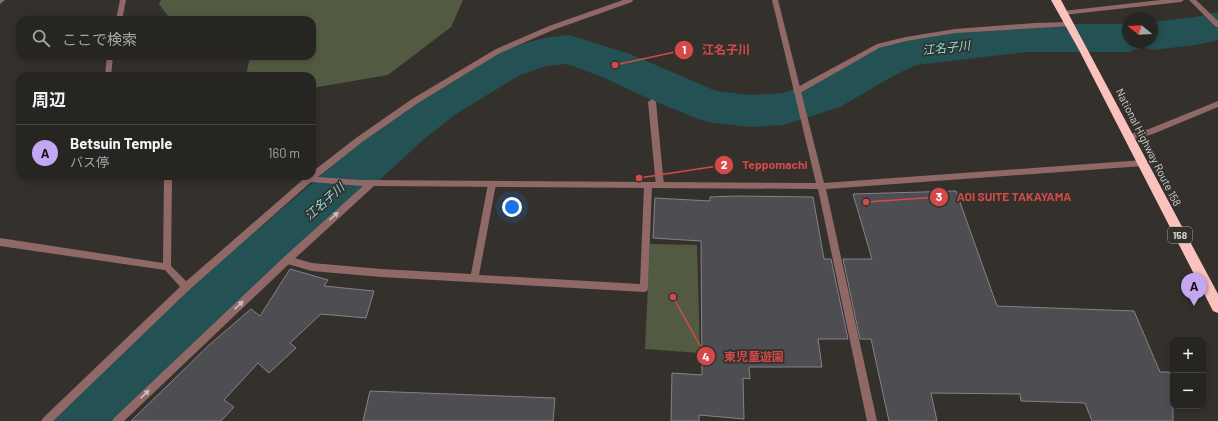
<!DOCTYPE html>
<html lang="ja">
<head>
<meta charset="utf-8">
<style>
	body { margin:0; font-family:Barlow,"Noto Sans JP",sans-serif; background:#33312f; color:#f1f3f6 }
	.controls { position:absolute; right:12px; bottom:12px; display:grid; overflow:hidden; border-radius:8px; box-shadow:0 2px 6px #0003 }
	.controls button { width:36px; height:36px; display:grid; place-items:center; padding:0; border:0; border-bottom:1px solid #434240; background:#272522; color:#f1f3f6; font:20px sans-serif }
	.compass { position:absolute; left:1122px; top:12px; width:36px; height:36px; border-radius:50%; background:#272522; box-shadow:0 2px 6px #0003; rotate:288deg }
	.you { position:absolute; left:512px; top:207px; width:14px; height:14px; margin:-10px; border:3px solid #fff; border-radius:50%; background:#1a73e8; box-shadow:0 0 0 6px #1a73e833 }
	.badge { display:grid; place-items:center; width:26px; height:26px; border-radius:50%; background:#c5a7f1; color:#111; font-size:13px; font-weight:700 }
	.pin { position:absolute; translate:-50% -33px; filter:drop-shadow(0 1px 2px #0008) }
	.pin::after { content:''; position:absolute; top:21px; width:14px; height:12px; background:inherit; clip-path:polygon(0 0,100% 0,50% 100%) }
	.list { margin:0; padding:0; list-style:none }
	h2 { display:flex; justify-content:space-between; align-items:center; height:52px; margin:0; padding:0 16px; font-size:17px }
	h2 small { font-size:13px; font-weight:400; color:#a4a5a5 }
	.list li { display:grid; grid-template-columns:26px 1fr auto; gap:12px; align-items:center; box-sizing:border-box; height:56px; padding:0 16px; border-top:1px solid #434240 }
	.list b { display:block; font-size:15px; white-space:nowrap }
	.list p { margin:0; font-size:13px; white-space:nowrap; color:#a4a5a5 }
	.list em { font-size:13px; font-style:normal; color:#a4a5a5 }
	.icon { flex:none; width:22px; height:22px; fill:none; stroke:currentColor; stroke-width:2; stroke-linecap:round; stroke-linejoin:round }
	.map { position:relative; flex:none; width:1218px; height:421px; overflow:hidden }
	.search { position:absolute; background:#272522; box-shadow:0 2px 6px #0003; left:16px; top:16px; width:300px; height:44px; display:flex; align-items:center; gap:10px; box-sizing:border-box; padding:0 14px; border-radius:12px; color:#a4a5a5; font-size:15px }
	.panel { position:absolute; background:#272522; box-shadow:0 2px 6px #0003; left:16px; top:72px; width:300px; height:108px; border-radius:12px }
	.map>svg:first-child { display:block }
	.green { fill:#525b42 }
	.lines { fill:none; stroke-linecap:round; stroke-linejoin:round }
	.river { fill:#235154; fill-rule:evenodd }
	.building { fill:#4e4d52; stroke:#838288 }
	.lane { fill:#906967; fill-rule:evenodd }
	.street { fill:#906967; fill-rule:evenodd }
	.highway { fill:#fac1bd; fill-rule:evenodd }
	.oneway { fill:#c9c1bf }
	.labels { text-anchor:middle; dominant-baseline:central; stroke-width:3.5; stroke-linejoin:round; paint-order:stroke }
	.shield { fill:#34312d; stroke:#a3a19e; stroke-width:1 }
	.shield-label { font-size:10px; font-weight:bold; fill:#d3d1cf }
	.street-label { font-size:11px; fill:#d3d1cf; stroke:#34312d }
	.water-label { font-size:12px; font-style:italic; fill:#8bdde3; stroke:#34312d }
	.leader { fill:none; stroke:#d54a49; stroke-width:1.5 }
	.callout-dot { fill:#d54a49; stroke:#34312d; stroke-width:1.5 }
	.mark-label { font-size:12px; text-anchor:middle; font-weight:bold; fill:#fff }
	.callout-label { font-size:12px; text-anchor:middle; font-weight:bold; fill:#d54a49; stroke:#34312d; stroke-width:3.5; stroke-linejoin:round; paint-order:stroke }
</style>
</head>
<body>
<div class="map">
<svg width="1218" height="421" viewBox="0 0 1218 421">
	<rect width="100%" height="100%" fill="#34312d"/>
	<!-- green -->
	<g class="green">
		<path d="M161,0h302l-12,27 -63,48 -76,13v-12h-66l4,-20h62v-36h-141l-12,-16z"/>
		<path d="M650,244l47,1 3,108 -55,-4z"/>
	</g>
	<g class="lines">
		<!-- river -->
		<path class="river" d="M1218,12v28l-22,5 -44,5 -9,-3 -15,5h-101l-111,13 -23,11 -53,31 -57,18 -31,2 -39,-4 -15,-4 -44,-18 -54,-25 -33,-12 -21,2 -26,9 -64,39 -32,25 -245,226 -56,56h-70l9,-20 79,-72 251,-214 34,-23 64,-39 54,-15 25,-3 61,19 86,37 36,4 31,-2 27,-9 53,-30 46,-17 118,-13h101v18h24v-20l44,-5z"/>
	</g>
	<!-- building -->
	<g class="building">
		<path d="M956,191l41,115 137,5 26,61h9l4,9v40h-81l-7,-18 -64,-2 -1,-7 -89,-1 6,28h-48l-18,-82h-11l-17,-80h29l-19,-65z"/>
		<path d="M735,196l78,1 11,62h7l17,80h-30l4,28h-73l1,12 -7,-1 1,41 -45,-4v6h-28l1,-48 30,2 -1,-134 -48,-3 2,-40 55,3v-4z"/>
		<path d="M290,269l38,11 -4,6 50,5 -8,27 -45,-4 -31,29 6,5 -27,25 -11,-10 -34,37 10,7 -13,14h-90l77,-75 43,-37 9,7z"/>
		<path d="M370,391l185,7 -2,23h-190z"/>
	</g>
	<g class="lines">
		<!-- lane -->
		<g class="lane">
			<path d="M120,0h6l-4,20h-6z"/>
			<path d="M1161,0h23l-3,2 -118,13 -3,-2 3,-2z"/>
			<path d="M1069,22h2v4l-116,7 -49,8 -27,7 -79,45 -3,1 -4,-3 1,-2 83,-45 29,-7 49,-8 80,-6z"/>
			<path d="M107,56h6l-2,20h-6z"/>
			<path d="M652,99l4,3 8,84 -1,2h-6l-1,-2 -8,-84z"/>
			<path d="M164,176h8l-1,90 18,18 1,3 -1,3 -3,1 -3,-1 -18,-20 -165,-24v-8l163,25z"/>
			<path d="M492,181l3,1 1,2 -17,91 161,9 4,-98 1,-2h6l1,2 -4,102 -1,3 -3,1 -263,-15 -69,-6 -28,-8 -1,-3 1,-3 3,-1 25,7 69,6 90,5 17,-90 1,-2z"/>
		</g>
		<!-- street -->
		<g class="street">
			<path d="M0,0h5l-5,4z"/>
			<path d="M623,0h10l-1,2 -79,28 -53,23 -82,50 -56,39 -44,35 42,3 456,3 -44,-183h6l46,183 319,-23 4,3 -4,3 -317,23 51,232h-10l-49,-232 -444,-3 -84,77 -166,158h-12l2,-3 170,-161 79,-71 -52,-4 -122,108 -136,131h-12l2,-3 140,-134 123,-107 6,-1v-4l44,-34 56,-39 84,-50 53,-23z"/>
			<path d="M1189,0h7l22,21v6h-2z"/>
			<path d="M1218,101v6l-65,27 -24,6 -4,-3 1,-2 23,-6z"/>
		</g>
		<!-- highway -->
		<path class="highway" d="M1051,0h10l157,294v19l-5,-2 -134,-261z"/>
	</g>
	<!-- one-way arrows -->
	<defs><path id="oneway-solid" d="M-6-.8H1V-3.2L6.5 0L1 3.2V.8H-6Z"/></defs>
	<g class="oneway">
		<use href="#oneway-solid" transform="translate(334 216) rotate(-42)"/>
		<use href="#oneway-solid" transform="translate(239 305) rotate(-43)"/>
		<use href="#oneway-solid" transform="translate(145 394) rotate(-43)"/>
	</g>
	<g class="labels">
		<!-- shield labels -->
		<rect class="shield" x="1168" y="227" width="24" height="16" rx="3"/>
		<g class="shield-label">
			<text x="1180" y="235">158</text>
		</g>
		<!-- street labels -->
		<g class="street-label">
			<text transform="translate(1149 147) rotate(63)">National Highway Route 158</text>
		</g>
		<!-- water labels -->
		<g class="water-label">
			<text transform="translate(946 47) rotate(-6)">江名子川</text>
			<text transform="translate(324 201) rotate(-42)">江名子川</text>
		</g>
	</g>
	<!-- callouts -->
	<path class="leader" d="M615 65L684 50M639 178L724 165M866 202L939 197M673 297L706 356"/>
	<g class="callout-dot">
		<circle cx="615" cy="65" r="4"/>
		<circle cx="639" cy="178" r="4"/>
		<circle cx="866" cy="202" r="4"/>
		<circle cx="673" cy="297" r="4"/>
		<circle cx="684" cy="50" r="10"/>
		<circle cx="724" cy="165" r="10"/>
		<circle cx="939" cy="197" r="10"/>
		<circle cx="706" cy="356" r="10"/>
	</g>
	<g class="mark-label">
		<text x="684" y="54">1</text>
		<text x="724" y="169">2</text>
		<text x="939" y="201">3</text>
		<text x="706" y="361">4</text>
	</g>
	<g class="callout-label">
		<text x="726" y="54">江名子川</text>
		<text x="775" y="169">Teppomachi</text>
		<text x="1014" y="201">AOI SUITE TAKAYAMA</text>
		<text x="754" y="361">東児童遊園</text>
	</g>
</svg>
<div class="controls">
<button>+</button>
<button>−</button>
</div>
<svg class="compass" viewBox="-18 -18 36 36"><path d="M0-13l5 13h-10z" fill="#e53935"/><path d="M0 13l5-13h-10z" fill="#a4a5a5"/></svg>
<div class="you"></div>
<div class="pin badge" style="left:1194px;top:306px">A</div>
<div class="search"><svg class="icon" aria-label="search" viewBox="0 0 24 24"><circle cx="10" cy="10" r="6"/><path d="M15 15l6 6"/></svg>ここで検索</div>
<section class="panel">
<h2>周辺<small></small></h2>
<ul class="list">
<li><span class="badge">A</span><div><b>Betsuin Temple</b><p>バス停</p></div><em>160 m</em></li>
</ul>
</section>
</div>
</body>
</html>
